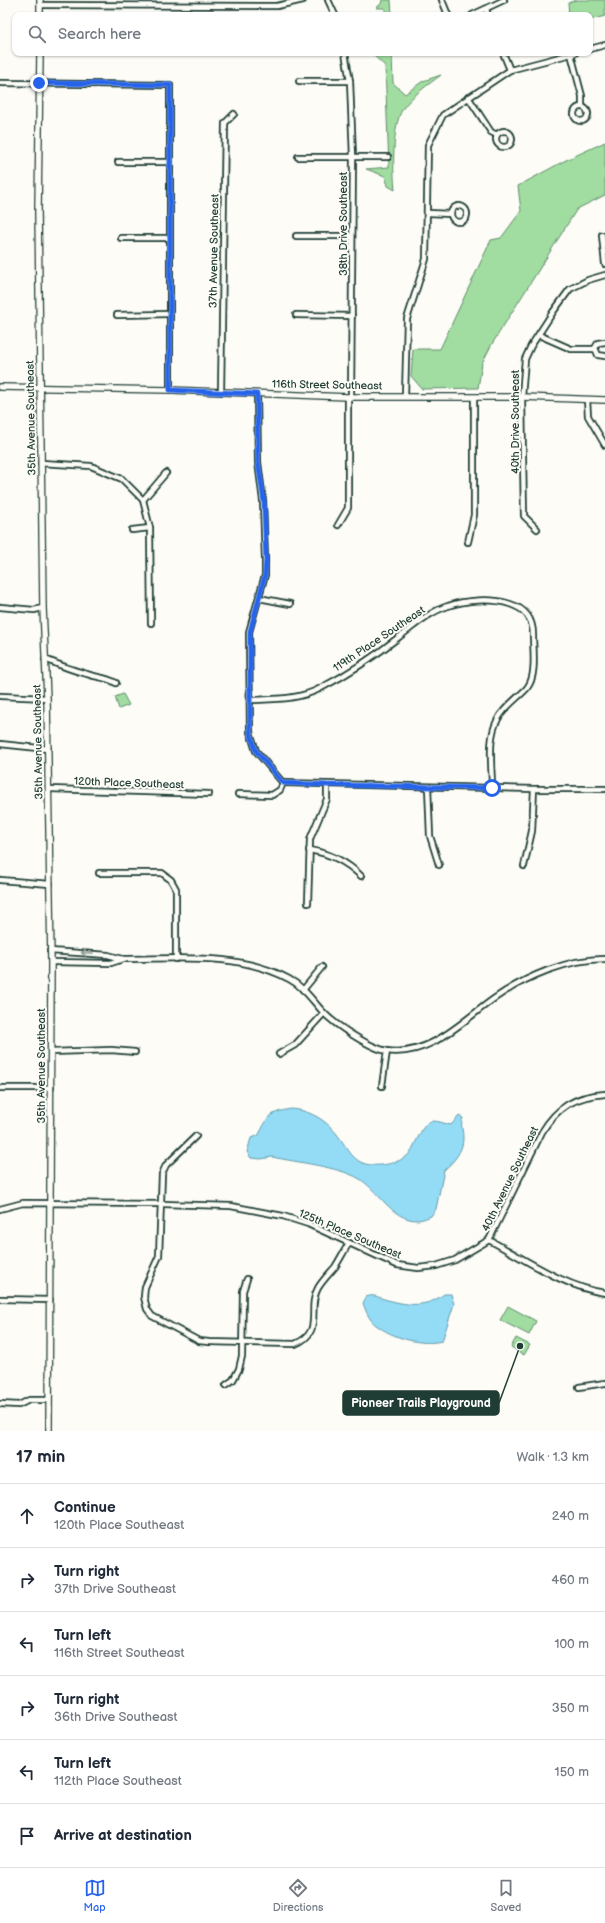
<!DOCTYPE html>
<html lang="en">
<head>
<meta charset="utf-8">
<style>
	body { margin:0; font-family:"Balsamiq Sans",sans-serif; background:#f2f2f3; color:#1f2937 }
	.stop { position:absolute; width:12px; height:12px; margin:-9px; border:3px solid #2563eb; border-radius:50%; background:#fff }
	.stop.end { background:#2563eb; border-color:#fff; box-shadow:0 1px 4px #0008 }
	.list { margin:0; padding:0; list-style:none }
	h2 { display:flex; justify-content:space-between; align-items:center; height:52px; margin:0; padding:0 16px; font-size:17px }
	h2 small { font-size:13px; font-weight:400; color:#747a83 }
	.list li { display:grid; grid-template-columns:26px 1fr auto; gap:12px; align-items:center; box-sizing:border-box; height:64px; padding:0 16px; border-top:1px solid #e0e1e3 }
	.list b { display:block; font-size:15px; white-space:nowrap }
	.list p { margin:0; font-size:13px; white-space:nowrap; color:#747a83 }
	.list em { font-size:13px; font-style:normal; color:#747a83 }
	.icon { flex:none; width:22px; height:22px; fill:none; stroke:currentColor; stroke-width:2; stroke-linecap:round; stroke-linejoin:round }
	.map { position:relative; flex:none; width:605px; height:1431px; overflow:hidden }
	.search { position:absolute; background:#fff; box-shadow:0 1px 3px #0004; left:12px; right:12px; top:12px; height:44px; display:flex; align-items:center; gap:10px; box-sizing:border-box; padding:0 14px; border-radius:8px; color:#747a83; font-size:15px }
	.sheet { height:436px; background:#fff }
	nav { display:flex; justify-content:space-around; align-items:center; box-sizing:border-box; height:56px; border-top:1px solid #e0e1e3; background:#fff; font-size:11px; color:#747a83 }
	nav a { display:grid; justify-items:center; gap:2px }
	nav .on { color:#2563eb }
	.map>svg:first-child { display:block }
	.green { fill:#a1dca1; stroke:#608c6a }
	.water { fill:#94dbf6; stroke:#659ca8 }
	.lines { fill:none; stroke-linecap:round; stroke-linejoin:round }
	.minor-casing { stroke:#1f3d34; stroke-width:8 }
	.tertiary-casing { stroke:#1f3d34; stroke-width:8 }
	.minor { stroke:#fdfcf7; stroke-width:4.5 }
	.tertiary { stroke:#fdfcf7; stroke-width:5.5 }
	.oneway { stroke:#8e9c96 }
	.route { stroke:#2563eb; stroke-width:5 }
	.labels { text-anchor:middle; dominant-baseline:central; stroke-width:4; stroke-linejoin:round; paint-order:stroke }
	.street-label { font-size:11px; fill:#1f3d34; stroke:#fdfcf7 }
	.leader { fill:none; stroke:#1f3d34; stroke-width:1.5 }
	.callout-dot { fill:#1f3d34; stroke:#fdfcf7; stroke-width:1.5 }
	.callout { fill:#1f3d34; stroke:#1f3d34; stroke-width:1.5 }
	.callout-label { font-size:12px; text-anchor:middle; font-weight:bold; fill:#fff }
</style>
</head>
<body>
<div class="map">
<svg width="605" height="1431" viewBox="0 0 605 1431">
	<rect width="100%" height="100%" fill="#fdfcf7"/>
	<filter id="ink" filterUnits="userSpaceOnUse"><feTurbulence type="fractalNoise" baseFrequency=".025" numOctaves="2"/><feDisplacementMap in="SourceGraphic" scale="8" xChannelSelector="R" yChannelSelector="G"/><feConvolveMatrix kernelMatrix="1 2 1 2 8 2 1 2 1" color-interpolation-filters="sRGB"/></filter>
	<g filter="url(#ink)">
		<!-- green -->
		<g class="green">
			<path d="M382,0h9l1,15h-7v-7h-9l5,-4z"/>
			<path d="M576,0h29v16l-15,4v-5h-21l-1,-12z"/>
			<path d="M371,53h21l1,30 12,11 18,-13 18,-6c-12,9 -32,23 -39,35 -10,18 -9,60 -7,80l-7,-4 -3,-10 -19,-7 23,-2 -4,-101z"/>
			<path d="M605,142v53l-28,14 -85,135 -10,19 -4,25 -56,1 -11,-13 2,-27h27l51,-109 10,-2 20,-27 -3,-25 46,-25z"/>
			<path d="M123,694l6,11 -10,4 -4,-12z"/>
			<path d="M508,1306l28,15 -7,14 -29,-15z"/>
			<path d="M516,1338l14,7 -6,10 -13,-8z"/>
		</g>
		<!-- water -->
		<g class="water">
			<path d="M291,1109c19,1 37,12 48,28 10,13 15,27 33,28 11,1 26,-2 35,-9 9,-8 14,-35 26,-35 6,0 13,3 18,4l8,-9 4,2c-3,7 0,12 0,19 1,13 -10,26 -19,33l-8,39 -5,7c-4,2 -10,4 -14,4 -26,0 -39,-31 -59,-42 -19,-11 -63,-16 -86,-21l-11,2 -10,-1 -4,-6 4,-14 7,-2c11,-20 10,-23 33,-27z"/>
			<path d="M444,1294h7l3,10 -12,37c-21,5 -49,-3 -66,-16 -6,-4 -11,-15 -13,-22l3,-6c7,-3 12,0 18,2 22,6 41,10 60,-5z"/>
		</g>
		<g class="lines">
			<!-- minor casing -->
			<g class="minor-casing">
				<g id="minor">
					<path d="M328,0l7,15"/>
					<path d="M442,0l6,15"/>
					<path d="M40,5l237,1 26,-6"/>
					<path d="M486,9l2,6"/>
					<path d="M472,15l32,-15"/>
					<path d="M590,49l15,-4"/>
					<path d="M345,53l5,28 3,76 -2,240"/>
					<path d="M503,53l7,17"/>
					<path d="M571,54l11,42v10"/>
					<path d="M299,81h51"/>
					<path d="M0,83l170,2v305"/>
					<path d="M468,97l23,35 6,3"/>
					<circle cx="581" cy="114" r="7"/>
					<circle cx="504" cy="139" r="8"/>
					<path d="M298,157h90"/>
					<path d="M118,162h51"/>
					<circle cx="459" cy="214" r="8"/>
					<path d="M428,213l23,1"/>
					<path d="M602,235l3,29"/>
					<path d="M296,236h56"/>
					<path d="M121,238h48"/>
					<path d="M117,315l53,-1"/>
					<path d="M296,315l56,1"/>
					<path d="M539,335l32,14h24"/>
					<path d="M605,342l-7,1 -3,5 3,7 7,1"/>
					<path d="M221,392l4,-269 9,-9"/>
					<path d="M257,394l1,68 5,39 2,59v15l-16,57 1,100 6,19 27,32"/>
					<path d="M405,396l2,-77 19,-60 2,-114 15,-30 67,-45 65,-17"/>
					<path d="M587,400l1,16 17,29"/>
					<path d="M41,463l50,3 31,13 21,21 7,28 1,95"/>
					<path d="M143,500l23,-27"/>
					<path d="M338,525l10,-17v-111"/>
					<path d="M537,529l-13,-13 -2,-119 3,-38 6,-13 22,-34 17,-23 18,-9 17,-5"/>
					<path d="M132,530l18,-2"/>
					<path d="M468,542l6,-27v-118"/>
					<path d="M259,598l31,6"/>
					<path d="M0,607l34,3 9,-2"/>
					<path d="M45,659c14,6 27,11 42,15 11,4 19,3 29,9"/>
					<path d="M0,696l47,2"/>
					<path d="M250,700c24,-1 49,0 71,-12 27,-14 54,-32 78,-51 15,-11 30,-25 49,-31 17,-6 44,-8 62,-2 16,5 23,15 23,31 0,15 4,41 -6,53 -9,10 -23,19 -29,31 -11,19 -6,47 -6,69"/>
					<path d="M0,744l48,5"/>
					<path d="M283,783l251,6h71"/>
					<path d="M428,787l2,49 9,29"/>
					<path d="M49,789l160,5"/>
					<path d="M238,794l34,1 8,-5 3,-7"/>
					<path d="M309,850c19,3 38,12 52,26"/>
					<path d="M524,866l8,-35 2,-42"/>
					<path d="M99,873h63l9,7 5,9v70"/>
					<path d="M0,880l50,4"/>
					<path d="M308,903l2,-64 17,-40v-14"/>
					<path d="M50,951l58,4 15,4"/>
					<path d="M51,962l60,1 12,-4c55,0 116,-7 166,20 14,7 23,21 34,33 12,13 47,36 64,39 44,6 76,-31 108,-53 32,-22 72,-39 110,-39"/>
					<path d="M303,990l19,-23"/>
					<path d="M51,1052l60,-2 24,2"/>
					<path d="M279,1054l16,-9 29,-32"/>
					<path d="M382,1086l5,-35"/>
					<path d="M0,1088h51"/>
					<path d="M196,1136l-30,29 -4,9 -3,82 -14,31 -1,10 3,12 5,7 47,25 10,1 86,2c30,-12 11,-35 23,-56 4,-7 11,-14 17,-21 5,-8 9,-16 14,-24"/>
					<path d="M0,1209l23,-6 139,1 69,2 52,10 25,8 89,41 21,3 18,-2 19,-6 34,-20c36,19 75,47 116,53"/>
					<path d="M489,1240l53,-108c15,-25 33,-36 63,-38"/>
					<path d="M0,1299l50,1"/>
					<path d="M226,1385l7,-5 6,-11 3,-13 1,-65 4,-12"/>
					<path d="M579,1387l26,-4"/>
					<path d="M0,1404l19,1 10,-5h20"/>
				</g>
			</g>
			<!-- tertiary casing -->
			<g class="tertiary-casing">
				<g id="tertiary">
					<path d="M40,15v-15"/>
					<path d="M40,53l-2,158 5,397 4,90 4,264 -2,469"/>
					<path d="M0,387l170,3 178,7h174l83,3"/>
				</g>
			</g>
			<!-- minor -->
			<use href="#minor" class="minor"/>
			<!-- tertiary -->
			<use href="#tertiary" class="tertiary"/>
		</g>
		<!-- one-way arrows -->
		<defs><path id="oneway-shaft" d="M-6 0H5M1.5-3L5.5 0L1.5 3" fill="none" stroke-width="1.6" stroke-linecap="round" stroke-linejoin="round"/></defs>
		<use class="oneway" href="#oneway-shaft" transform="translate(87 953) rotate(-177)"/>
	</g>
	<g class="lines" filter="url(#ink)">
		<!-- route -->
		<path class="route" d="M39,83l131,2v305l87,4 1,68 6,39 2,59 -1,15 -15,57v100l6,19 27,32 44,2 165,3"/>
	</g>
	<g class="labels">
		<!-- street labels -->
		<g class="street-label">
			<text transform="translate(343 224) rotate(-90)">38th Drive Southeast</text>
			<text transform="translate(214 251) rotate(-89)">37th Avenue Southeast</text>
			<text transform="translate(327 385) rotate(1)">116th Street Southeast</text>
			<text transform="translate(31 418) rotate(-91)">35th Avenue Southeast</text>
			<text transform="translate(515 422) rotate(-90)">40th Drive Southeast</text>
			<text transform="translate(379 639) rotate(-34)">119th Place Southeast</text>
			<text transform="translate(38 742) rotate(-91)">35th Avenue Southeast</text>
			<text transform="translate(129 783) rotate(2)">120th Place Southeast</text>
			<text transform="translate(41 1066) rotate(-90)">35th Avenue Southeast</text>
			<text transform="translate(510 1179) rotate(-64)">40th Avenue Southeast</text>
			<text transform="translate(350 1234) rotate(23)">125th Place Southeast</text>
		</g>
	</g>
	<!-- callouts -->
	<path class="leader" d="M520 1346L499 1403"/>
	<circle class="callout-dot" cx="520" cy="1346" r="4"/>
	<rect class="callout" x="343" y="1391" width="156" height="24" rx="4"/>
	<g class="callout-label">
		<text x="421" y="1407">Pioneer Trails Playground</text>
	</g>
</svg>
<div class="stop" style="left:492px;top:788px"></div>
<div class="stop end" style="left:39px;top:83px"></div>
<div class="search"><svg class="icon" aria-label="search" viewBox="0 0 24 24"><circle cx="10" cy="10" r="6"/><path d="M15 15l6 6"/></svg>Search here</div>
</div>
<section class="sheet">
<h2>17 min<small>Walk · 1.3 km</small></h2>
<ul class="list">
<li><svg class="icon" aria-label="ahead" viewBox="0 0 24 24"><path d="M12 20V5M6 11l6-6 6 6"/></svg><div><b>Continue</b><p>120th Place Southeast</p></div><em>240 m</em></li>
<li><svg class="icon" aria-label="right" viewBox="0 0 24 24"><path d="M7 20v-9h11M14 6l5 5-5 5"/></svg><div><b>Turn right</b><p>37th Drive Southeast</p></div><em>460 m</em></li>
<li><svg class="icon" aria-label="left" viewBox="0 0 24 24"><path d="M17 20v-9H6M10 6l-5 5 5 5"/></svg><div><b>Turn left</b><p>116th Street Southeast</p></div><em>100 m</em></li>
<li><svg class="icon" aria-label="right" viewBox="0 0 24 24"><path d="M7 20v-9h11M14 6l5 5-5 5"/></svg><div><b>Turn right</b><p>36th Drive Southeast</p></div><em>350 m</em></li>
<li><svg class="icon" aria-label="left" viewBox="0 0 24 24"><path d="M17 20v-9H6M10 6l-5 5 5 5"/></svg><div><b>Turn left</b><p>112th Place Southeast</p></div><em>150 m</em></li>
<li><svg class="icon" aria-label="arrive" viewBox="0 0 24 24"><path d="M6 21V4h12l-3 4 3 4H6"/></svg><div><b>Arrive at destination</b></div></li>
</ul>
</section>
<nav>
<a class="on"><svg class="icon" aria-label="map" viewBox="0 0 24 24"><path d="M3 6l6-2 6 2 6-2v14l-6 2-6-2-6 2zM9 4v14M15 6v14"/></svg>Map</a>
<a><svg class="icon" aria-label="directions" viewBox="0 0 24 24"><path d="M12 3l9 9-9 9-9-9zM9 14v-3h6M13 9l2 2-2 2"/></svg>Directions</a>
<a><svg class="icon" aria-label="saved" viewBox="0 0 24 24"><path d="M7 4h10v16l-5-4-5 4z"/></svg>Saved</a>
</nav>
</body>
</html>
